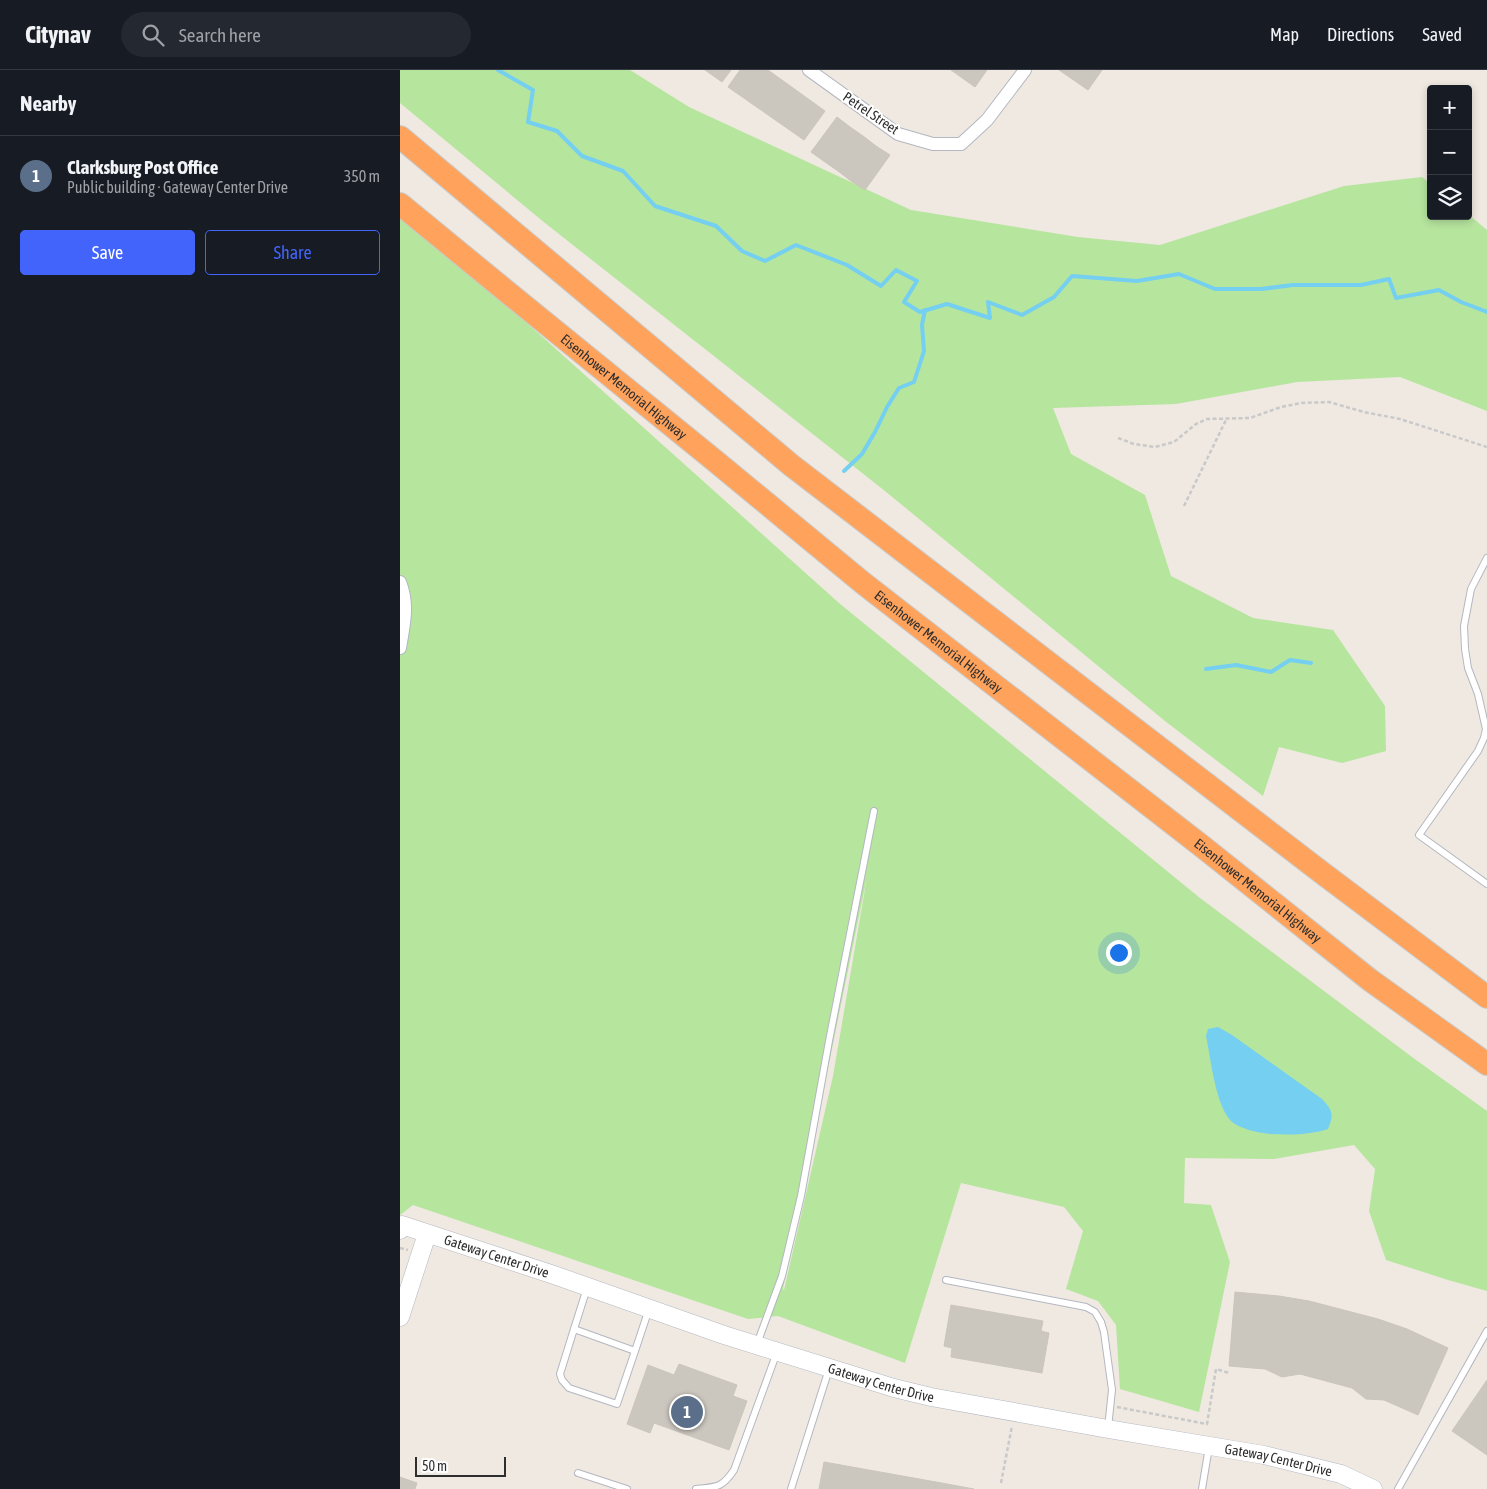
<!DOCTYPE html>
<html lang="en">
<head>
<meta charset="utf-8">
<style>
	body { margin:0; font-family:"Asap Condensed",sans-serif; background:#242831; color:#f1f3f6 }
	.controls { position:absolute; right:15px; top:15px; display:grid; overflow:hidden; border-radius:5px; box-shadow:0 2px 8px #0003 }
	.controls button { width:45px; height:45px; display:grid; place-items:center; padding:0; border:0; border-bottom:1px solid #363941; background:#171b24; color:#f1f3f6; font:25px sans-serif }
	.scale { position:absolute; left:15px; bottom:12px; width:91px; box-sizing:border-box; padding-left:5px; border:2px solid #2e2e2e; border-top:0; font-size:14px; line-height:18px; white-space:nowrap; color:#2e2e2e; -webkit-text-stroke:4px #fff; paint-order:stroke }
	.you { position:absolute; left:718px; top:882px; width:18px; height:18px; margin:-12px; border:4px solid #fff; border-radius:50%; background:#1a73e8; box-shadow:0 0 0 8px #1a73e833 }
	.badge { display:grid; place-items:center; width:32px; height:32px; border-radius:50%; background:#4264fb; color:#fff; font-size:16px; font-weight:700 }
	.pin { position:absolute; translate:-50% -50%; border:2px solid #fff; box-shadow:0 1px 5px #0006 }
	.list { margin:0; padding:0; list-style:none }
	h2 { display:flex; justify-content:space-between; align-items:center; height:65px; margin:0; padding:0 20px; font-size:21px }
	h2 small { font-size:16px; font-weight:400; color:#9ea1a6 }
	.list li { display:grid; grid-template-columns:32px 1fr auto; gap:15px; align-items:center; box-sizing:border-box; height:80px; padding:0 20px; border-top:1px solid #363941 }
	.list b { display:block; font-size:19px; white-space:nowrap }
	.list p { margin:0; font-size:16px; white-space:nowrap; color:#9ea1a6 }
	.list em { font-size:16px; font-style:normal; color:#9ea1a6 }
	.actions { display:flex; gap:10px; padding:15px 20px }
	.actions a { flex:1; padding:11px 0; border:1px solid #4264fb; border-radius:5px; text-align:center; font-size:18px; color:#4264fb }
	.actions .main { background:#4264fb; color:#fff }
	.icon { flex:none; width:28px; height:28px; fill:none; stroke:currentColor; stroke-width:2; stroke-linecap:round; stroke-linejoin:round }
	.map { position:relative; flex:none; width:1087px; height:1419px; overflow:hidden }
	header { display:flex; align-items:center; gap:30px; box-sizing:border-box; height:70px; padding:0 25px; background:#171b24; border-bottom:1px solid #363941 }
	header strong { font-size:24px }
	nav { display:flex; gap:28px; margin-inline-start:auto; font-size:18px }
	.search { width:350px; height:45px; background:#242831; display:flex; align-items:center; gap:12px; box-sizing:border-box; padding:0 18px; border-radius:28px; color:#9ea1a6; font-size:19px }
	main { display:flex }
	aside { flex:1; background:#171b24 }
	.map>svg:first-child { display:block }
	.green { fill:#b6e59e; fill-rule:evenodd }
	.water { fill:#75cff0 }
	.lines { fill:none; stroke-linecap:round; stroke-linejoin:round }
	.stream { stroke:#75cff0; stroke-width:4 }
	.building { fill:#cbc7bf; stroke:#cbc5ba }
	.lane-casing { stroke:#b4b7c1; stroke-width:8 }
	.street-casing { stroke:#b4b7c1; stroke-width:14 }
	.secondary-casing { stroke:#b4b7c1; stroke-width:19 }
	.highway-casing { stroke:#c9c9c9; stroke-width:24 }
	.path { stroke:#c9c9c9; stroke-width:2.5; stroke-dasharray:4 2.5; stroke-linecap:butt }
	.lane { stroke:#fff; stroke-width:6 }
	.street { stroke:#fff; stroke-width:12 }
	.secondary { stroke:#fff; stroke-width:18 }
	.highway { stroke:#ffa35c; stroke-width:22 }
	.labels { text-anchor:middle; dominant-baseline:central; stroke-width:4; stroke-linejoin:round; paint-order:stroke }
	.street-label { font-size:14px; fill:#2e2e2e; stroke:#fff }
</style>
</head>
<body>
<header>
<strong>Citynav</strong>
<div class="search"><svg class="icon" aria-label="search" viewBox="0 0 24 24"><circle cx="10" cy="10" r="6"/><path d="M15 15l6 6"/></svg>Search here</div>
<nav><a>Map</a><a>Directions</a><a>Saved</a></nav>
</header>
<main>
<aside>
<h2>Nearby<small></small></h2>
<ul class="list">
<li><span class="badge" style="background:#5c6f8a">1</span><div><b>Clarksburg Post Office</b><p>Public building · Gateway Center Drive</p></div><em>350 m</em></li>
</ul>
<div class="actions"><a class="main">Save</a><a>Share</a></div>
</aside>
<div class="map">
<svg width="1087" height="1419" viewBox="0 0 1087 1419">
	<rect width="100%" height="100%" fill="#efe9e1"/>
	<!-- green -->
	<g class="green">
		<path d="M0,0h230l59,37 222,103 167,27 82,8 184,-59 78,-9 9,7v32h37v-2l19,16v181l-87,-34 -103,5 -121,22 -123,4 18,46 74,41 26,81 82,42 80,12 52,76 1,45 -44,12 -63,-16 -16,49 -98,-75 -280,-230 -340,-268 -145,-120z"/>
		<path d="M0,139l439,394 361,295 212,159 75,54v180l-39,-11 -62,-20 -17,-49 6,-42 -21,-24 -80,14 -89,-1 -1,45 27,2 19,57 -31,150 -79,-23 -4,-64 -18,-24 -32,-12 17,-58 -19,-24 -103,-24 -56,180 -127,-47 -30,3 -335,-114 -13,10zM467,807l-34,199 -49,214 -1,-1z"/>
	</g>
	<!-- water -->
	<path class="water" d="M818,957l14,8 90,64c11,12 12,15 6,30 -19,6 -38,6 -57,5 -11,-1 -32,-5 -40,-13 -16,-17 -20,-62 -25,-85l2,-7z"/>
	<g class="lines">
		<!-- stream -->
		<g class="stream">
			<path d="M98,0l35,20 -5,32 29,9 25,25 41,15 32,35 61,20 26,25 23,10 31,-16 51,20 34,21 15,-16 21,11 -13,21 16,10 27,-8 43,14 -2,-16 34,13 32,-18 18,-21 65,5 42,-7 36,15h46l32,-4h68l28,-6 7,19 43,-8 22,12 26,10"/>
			<path d="M444,401l18,-17 13,-22 12,-25 12,-19 15,-6 10,-31 -2,-26 3,-15"/>
			<path d="M806,599l30,-4 35,7 19,-12 21,3"/>
		</g>
	</g>
	<!-- building -->
	<g class="building">
		<path d="M305,0h26l-9,12z"/>
		<path d="M340,0h28l57,41 -21,29 -76,-53z"/>
		<path d="M551,0h36l-12,17z"/>
		<path d="M659,0h43l-14,20z"/>
		<path d="M437,47l13,10 -25,35 -14,-10z"/>
		<path d="M450,57l13,9 -25,35 -13,-9z"/>
		<path d="M463,66l13,10 -25,35 -13,-10z"/>
		<path d="M476,76l14,9 -25,35 -14,-9z"/>
		<path d="M835,1222l44,4 30,5 69,18 29,10 41,19 -30,67 -34,-15 -18,-1 -14,-11 -52,-14 -18,3 -17,-8 -36,-3z"/>
		<path d="M551,1235l92,16 -2,10 8,2 -7,40 -91,-16 1,-9 -8,-2z"/>
		<path d="M279,1294l58,21 -4,11 14,5 -18,49 -75,-27 -4,10 -23,-9 21,-59 26,10z"/>
		<path d="M1087,1310v75l-35,-24z"/>
		<path d="M424,1392l112,20 -1,7h-116z"/>
		<path d="M0,1407l17,6 -2,6h-15z"/>
		<path d="M536,1412l38,7h-39z"/>
	</g>
	<g class="lines">
		<!-- lane casing -->
		<g class="lane-casing">
			<g id="lane">
				<path d="M1087,488l-16,31 -7,37 1,23 3,19 10,26 8,35 -2,9 -6,13 -59,84 68,49"/>
				<path d="M546,1210l140,27 9,5 6,10 3,10 8,58 -4,38"/>
				<path d="M187,1218l-13,41 61,22 14,-42"/>
				<path d="M174,1259l-14,45 2,6 7,8 48,16 18,-53"/>
				<path d="M357,1274l25,-68 19,-80 28,-155 45,-230"/>
				<path d="M178,1403l49,16"/>
				<path d="M296,1419c21,-2 26,-1 38,-19l43,-118"/>
				<path d="M391,1419l38,-120"/>
				<path d="M802,1419l7,-42"/>
				<path d="M998,1419l89,-158"/>
			</g>
		</g>
		<!-- street casing -->
		<g class="street-casing">
			<g id="street">
				<path d="M409,0l89,64 35,10h28l26,-24 38,-50"/>
				<path d="M0,512c9,23 4,42 0,66"/>
			</g>
		</g>
		<!-- secondary casing -->
		<g class="secondary-casing">
			<g id="secondary">
				<path id="s1" d="M0,1160l2,-5 152,50 170,60 170,53 37,9 177,32 156,26 77,19 32,15"/>
				<path d="M0,1247l27,-83"/>
			</g>
		</g>
		<!-- highway casing -->
		<g class="highway-casing">
			<g id="highway">
				<path d="M0,67l391,328 530,407 166,125"/>
				<path id="s2" d="M0,134l106,87 208,169 149,123 340,264 167,133 117,84"/>
			</g>
		</g>
		<!-- path -->
		<g class="path">
			<path d="M718,368l16,6 21,3 19,-5 22,-18 11,-5 43,-1 31,-11 20,-4 28,-1 35,10 36,7 87,28"/>
			<path d="M784,436l42,-86"/>
			<path d="M0,1178l8,2"/>
			<path d="M717,1337l90,17 9,-55 13,4"/>
			<path d="M601,1413l11,-57"/>
		</g>
		<!-- lane -->
		<use href="#lane" class="lane"/>
		<!-- street -->
		<use href="#street" class="street"/>
		<!-- secondary -->
		<use href="#secondary" class="secondary"/>
		<!-- highway -->
		<use href="#highway" class="highway"/>
	</g>
	<g class="labels">
		<!-- street labels -->
		<g class="street-label">
			<text transform="translate(471 43) rotate(34)">Petrel Street</text>
			<text stroke="none"><textPath href="#s2" startOffset="289">Eisenhower Memorial Highway</textPath></text>
			<text stroke="none"><textPath href="#s2" startOffset="694">Eisenhower Memorial Highway</textPath></text>
			<text stroke="none"><textPath href="#s2" startOffset="1099">Eisenhower Memorial Highway</textPath></text>
			<text stroke="none"><textPath href="#s1" startOffset="105">Gateway Center Drive</textPath></text>
			<text stroke="none"><textPath href="#s1" startOffset="510">Gateway Center Drive</textPath></text>
			<text stroke="none"><textPath href="#s1" startOffset="915">Gateway Center Drive</textPath></text>
		</g>
	</g>
</svg>
<div class="controls">
<button>+</button>
<button>−</button>
<button><svg class="icon" aria-label="layers" viewBox="0 0 24 24"><path d="M12 4l9 5-9 5-9-5zM3 14l9 5 9-5"/></svg></button>
</div>
<div class="scale">50 m</div>
<div class="you"></div>
<div class="pin badge" style="left:287px;top:1342px;background:#5c6f8a">1</div>
</div>
</main>
</body>
</html>
